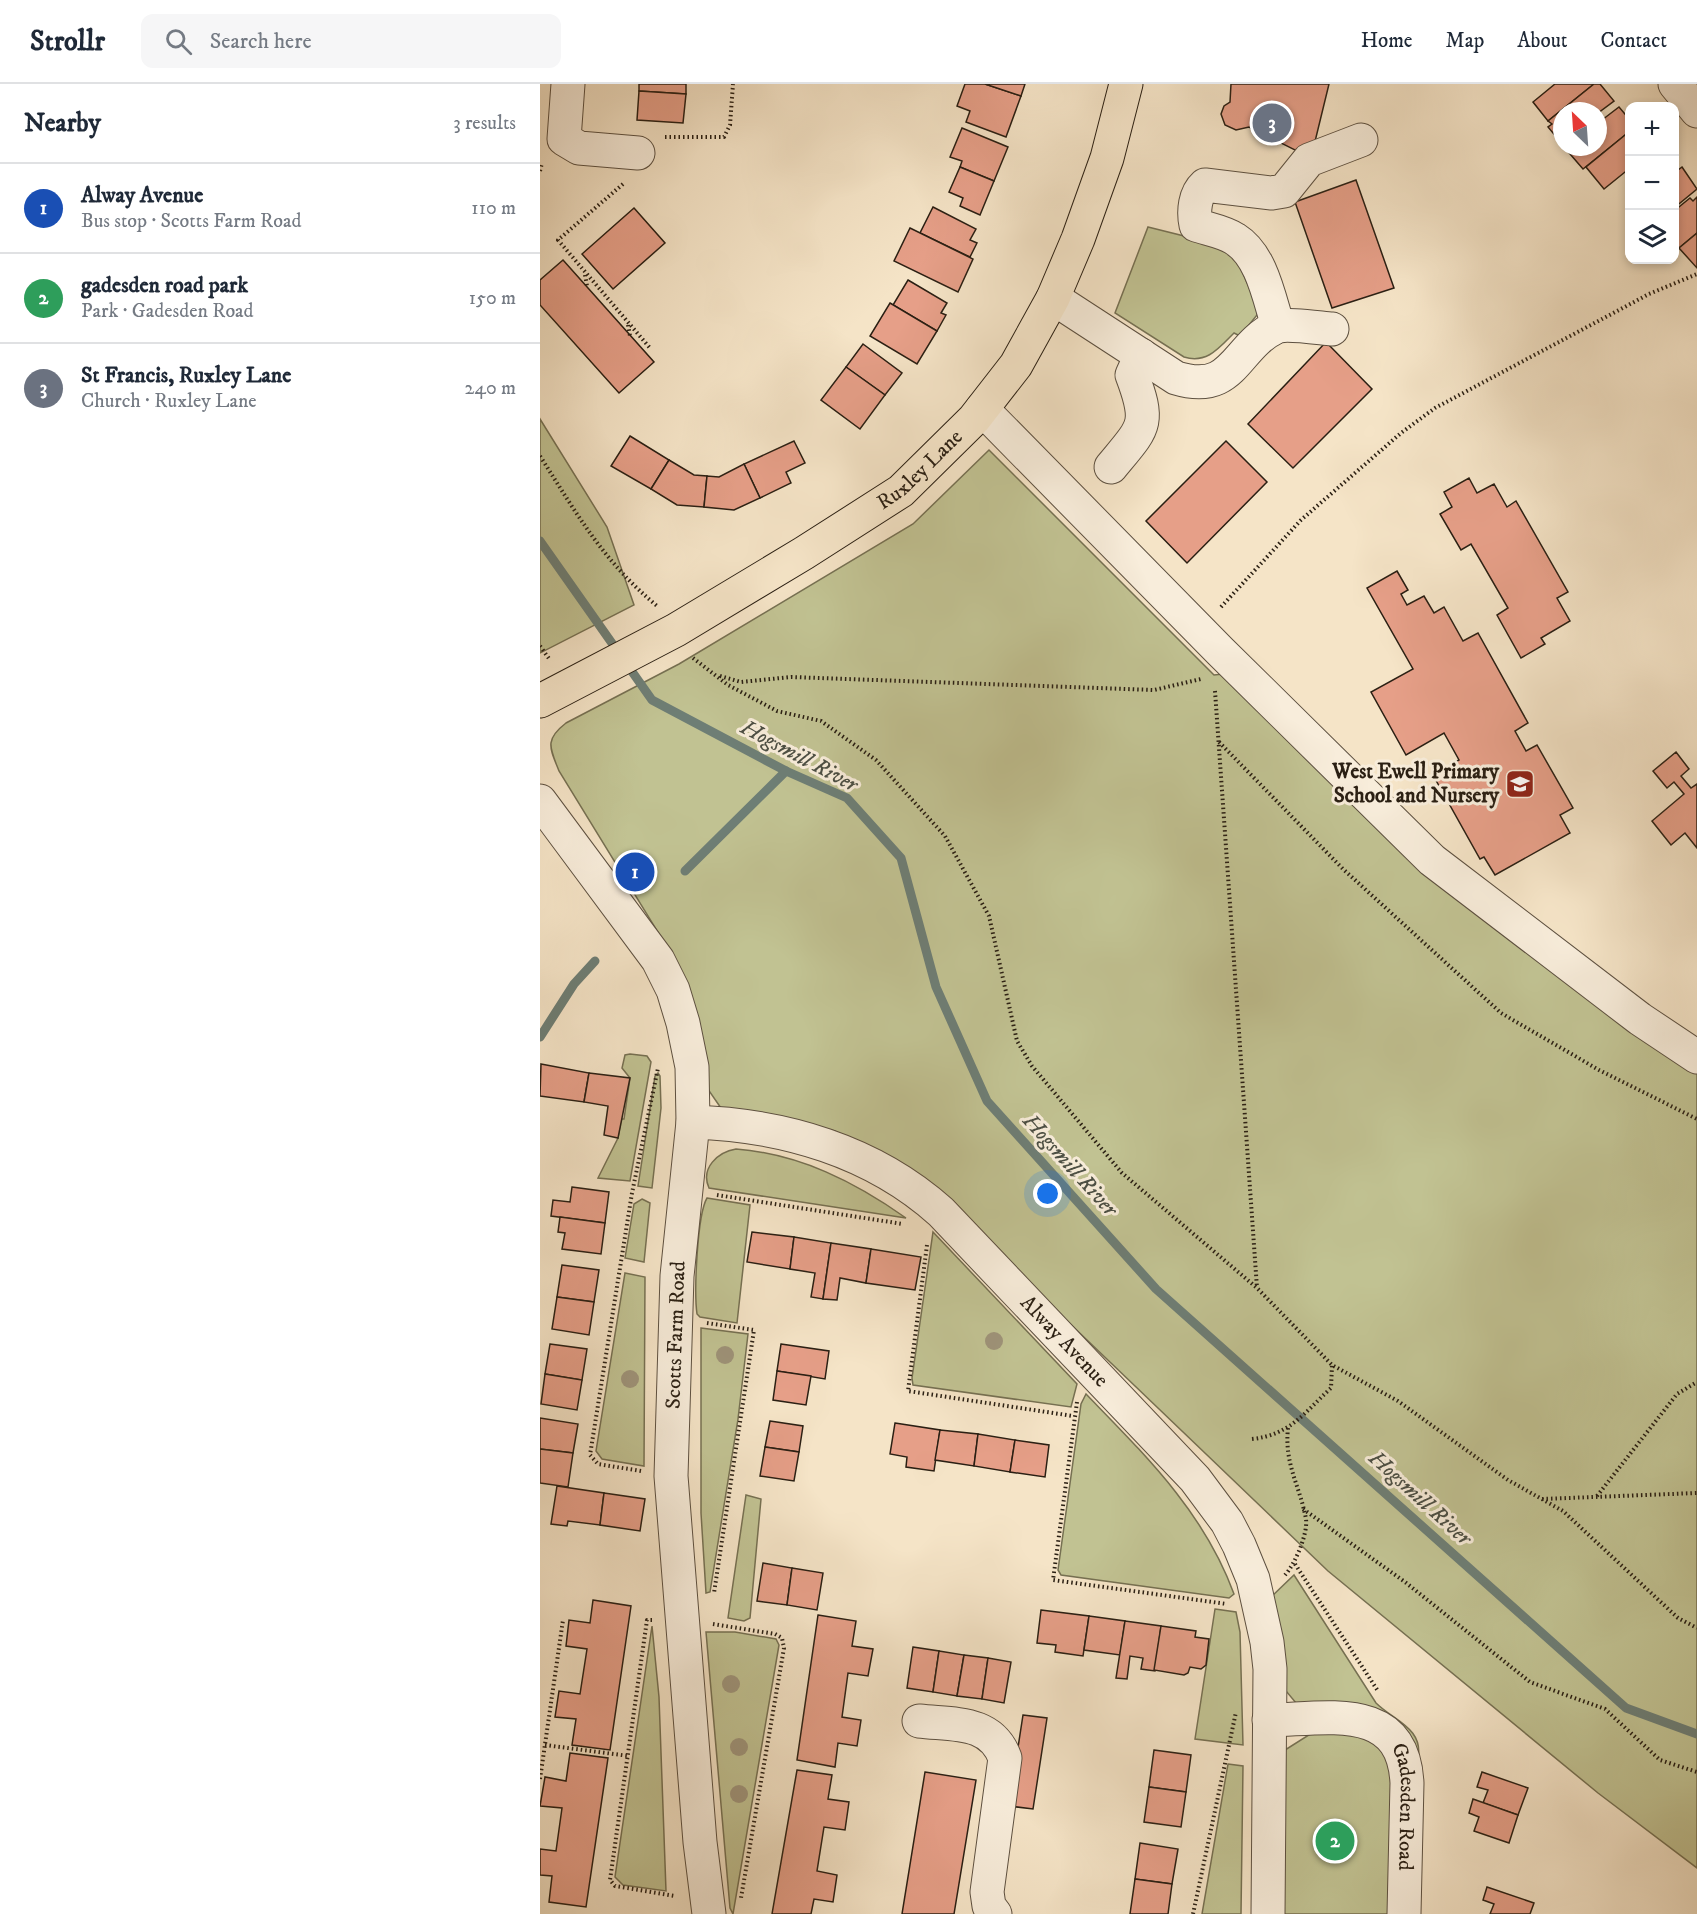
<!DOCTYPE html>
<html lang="en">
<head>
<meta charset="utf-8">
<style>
	body { margin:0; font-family:"IM FELL DW Pica",serif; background:#f6f6f7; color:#1f2937 }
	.controls { position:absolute; right:18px; top:18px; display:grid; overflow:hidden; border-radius:12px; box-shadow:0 3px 9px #0003 }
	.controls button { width:54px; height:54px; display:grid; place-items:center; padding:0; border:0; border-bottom:2px solid #e0e1e3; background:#fff; color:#1f2937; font:30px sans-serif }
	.compass { position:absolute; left:1013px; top:18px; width:54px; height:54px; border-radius:50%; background:#fff; box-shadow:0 3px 9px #0003; rotate:335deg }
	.you { position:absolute; left:508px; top:1110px; width:21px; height:21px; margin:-15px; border:4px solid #fff; border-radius:50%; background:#1a73e8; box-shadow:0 0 0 9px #1a73e833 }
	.badge { display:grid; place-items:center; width:39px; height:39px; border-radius:50%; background:#ea580c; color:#fff; font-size:20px; font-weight:700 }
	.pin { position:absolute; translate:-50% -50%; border:3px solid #fff; box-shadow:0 2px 6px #0006 }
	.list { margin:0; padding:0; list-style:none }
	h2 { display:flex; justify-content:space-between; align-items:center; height:78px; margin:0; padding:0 24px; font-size:26px }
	h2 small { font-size:20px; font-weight:400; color:#747a83 }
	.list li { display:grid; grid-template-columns:39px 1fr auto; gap:18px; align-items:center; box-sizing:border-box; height:90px; padding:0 24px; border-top:2px solid #e0e1e3 }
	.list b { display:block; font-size:22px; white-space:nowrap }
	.list p { margin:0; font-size:20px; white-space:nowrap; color:#747a83 }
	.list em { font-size:20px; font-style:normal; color:#747a83 }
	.icon { flex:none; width:33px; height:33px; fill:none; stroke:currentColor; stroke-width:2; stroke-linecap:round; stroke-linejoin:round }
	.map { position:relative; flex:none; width:1157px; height:1830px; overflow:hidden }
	header { display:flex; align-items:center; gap:36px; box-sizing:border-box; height:84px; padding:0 30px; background:#fff; border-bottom:2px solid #e0e1e3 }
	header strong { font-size:28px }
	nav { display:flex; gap:33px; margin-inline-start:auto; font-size:21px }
	.search { width:420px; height:54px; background:#f6f6f7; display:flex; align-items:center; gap:15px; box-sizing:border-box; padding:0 21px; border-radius:12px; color:#747a83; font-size:22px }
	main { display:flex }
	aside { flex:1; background:#fff }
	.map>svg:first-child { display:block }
	.green { fill:#c1c292; stroke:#767052; stroke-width:1.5 }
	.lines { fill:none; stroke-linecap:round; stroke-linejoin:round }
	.stream { stroke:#6e7e75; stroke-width:9 }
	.building { fill:#e69f88; stroke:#2a1f13; stroke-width:1.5 }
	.minor-casing { stroke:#5d5040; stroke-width:35 }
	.major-casing { stroke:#2a1f13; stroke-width:35 }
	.path { stroke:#2a1f13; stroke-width:4; stroke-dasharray:1.5 3; stroke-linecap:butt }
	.minor { stroke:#f8eddb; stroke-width:33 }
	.major { stroke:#f5e4c7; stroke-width:33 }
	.tree { fill:#9e9379 }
	.labels { text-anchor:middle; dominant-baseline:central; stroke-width:6; stroke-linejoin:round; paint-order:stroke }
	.street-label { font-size:21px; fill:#2a1f13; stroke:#f8eddb }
	.poi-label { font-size:21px; font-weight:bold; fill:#2a1f13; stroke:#f8eddb; text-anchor:end }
	.water-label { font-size:22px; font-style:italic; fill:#4c4f44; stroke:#f8eddb }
</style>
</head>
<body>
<header>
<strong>Strollr</strong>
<div class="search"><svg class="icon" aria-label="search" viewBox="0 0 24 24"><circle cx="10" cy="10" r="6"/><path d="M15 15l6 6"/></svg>Search here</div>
<nav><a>Home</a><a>Map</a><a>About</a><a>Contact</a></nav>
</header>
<main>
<aside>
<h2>Nearby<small>3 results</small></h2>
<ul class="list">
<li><span class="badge" style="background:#1a4fb4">1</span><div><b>Alway Avenue</b><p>Bus stop · Scotts Farm Road</p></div><em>110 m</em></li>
<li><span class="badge" style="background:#2e9e5b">2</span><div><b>gadesden road park</b><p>Park · Gadesden Road</p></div><em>150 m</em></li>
<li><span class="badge" style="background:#6b7280">3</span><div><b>St Francis, Ruxley Lane</b><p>Church · Ruxley Lane</p></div><em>240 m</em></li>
</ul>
</aside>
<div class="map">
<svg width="1157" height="1830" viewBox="0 0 1157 1830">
	<rect width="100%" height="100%" fill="#f5e4c7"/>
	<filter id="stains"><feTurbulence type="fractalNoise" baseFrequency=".00333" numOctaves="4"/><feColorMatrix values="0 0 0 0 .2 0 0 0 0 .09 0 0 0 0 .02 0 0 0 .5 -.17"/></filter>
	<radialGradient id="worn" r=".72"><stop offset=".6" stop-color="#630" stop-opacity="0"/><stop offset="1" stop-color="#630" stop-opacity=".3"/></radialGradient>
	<!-- green -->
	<g class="green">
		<path d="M608,143l84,21 26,60 -1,7 -17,21 -6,-3c-15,15 -27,31 -50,24l-69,-44z"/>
		<path d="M0,335l67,108 27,78 -94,48z"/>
		<path d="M449,366l225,225 19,-2 464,399v796l-99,-75 -270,-222 -410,-393 -83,-47 -71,-16 -41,-4 -18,-26 -41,-143 -105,-171c-9,-23 -15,-31 7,-48l113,-59 234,-140z"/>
		<path d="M90,970l17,2 4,6 -21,119 -32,-3 20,-40 3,-19h3l6,-41 -8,-10 3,-13z"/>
		<path d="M118,989l2,3 1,32 -9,80 -14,-2 17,-110z"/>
		<path d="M196,1065c64,5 119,33 170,69l-197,-30c-9,-20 9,-36 27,-39z"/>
		<path d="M167,1114l43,7 -13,118 -37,-6 -3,-3c-3,-21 0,-99 10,-116z"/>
		<path d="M102,1115l8,4 -6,59 -19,-4 9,-54z"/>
		<path d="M393,1148l144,152 -6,23 -158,-22 -1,-7z"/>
		<path d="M85,1189l20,4 -1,189 -42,-7 -6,-8z"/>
		<path d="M161,1244l47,6 -10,85 -28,173 -4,1 -5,-80z"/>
		<path d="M546,1310c60,62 118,118 148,200l-5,4 -168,-23 -3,-5 23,-166z"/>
		<path d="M206,1411l15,4 -11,119 -6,3 -16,-3z"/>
		<path d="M754,1491l82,128c18,18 48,25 42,56l-122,-56 -10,-12 -18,-91z"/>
		<path d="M675,1525l21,3 4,20 3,113 -48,-6z"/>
		<path d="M112,1542l7,71 7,194 -43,-6 -8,-8z"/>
		<path d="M166,1548h29l41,7 3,6 -46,269 -3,-6z"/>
		<path d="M775,1647l59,7 19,31 -2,145h-115l9,-164z"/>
		<path d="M688,1680l15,2 -2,148h-39z"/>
	</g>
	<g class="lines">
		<!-- stream -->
		<g class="stream">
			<path d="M0,457l112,159 134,71 61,27 54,60 35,129 51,114 169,188 470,419 71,26"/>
			<path d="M145,787l101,-100"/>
			<path d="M0,953l34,-53 21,-23"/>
		</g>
	</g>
	<!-- building -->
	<g class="building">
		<path d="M99,0h47v10l-47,-3z"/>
		<path d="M425,0h20l36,12 -15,41 -40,-15 4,-11 -13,-5z"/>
		<path d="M445,0h40l-4,12z"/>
		<path d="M691,0h98l-18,74 -62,-31 -13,3 -11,-5 -4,-11 3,-8 6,-4z"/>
		<path d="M1015,0h39l-46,37 -15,-19z"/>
		<path d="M1054,0h6l14,17 -16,12v-2h-36v33l-14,-17 4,-3 -4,-3z"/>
		<path d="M99,7l47,3 -3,29 -46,-3z"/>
		<path d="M1079,23l11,13v11l-47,38 -19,-22h34v-24z"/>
		<path d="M422,44l46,19 -14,34 -34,-14 2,-6 -12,-4z"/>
		<path d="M1090,47v37l-26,21 -18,-22z"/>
		<path d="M420,83l34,14 -14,34 -20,-9 3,-8 -14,-6z"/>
		<path d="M1142,83l15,22 -23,19v-35z"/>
		<path d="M816,96l38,108 -62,20 -37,-106z"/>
		<path d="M1157,113v36l-18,15 -5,-6v-31l16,-13 3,3z"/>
		<path d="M393,123l43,22 -6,11 7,3 -7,14 -50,-24z"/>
		<path d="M94,124l31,35 -52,46 -31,-35z"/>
		<path d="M370,144l63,31 -15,33 -64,-31z"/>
		<path d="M1157,149v35l-18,-20z"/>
		<path d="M23,176l91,102 -35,31 -79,-88v-25z"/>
		<path d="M368,196l39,23 -6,10 5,2 -9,16 -44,-26z"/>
		<path d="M350,219l47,28 -20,33 -47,-28z"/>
		<path d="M786,258l46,47 -79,79 -45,-44z"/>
		<path d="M323,260l39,29 -17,22 -39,-28z"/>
		<path d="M306,283l39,28 -25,34 -39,-29z"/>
		<path d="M90,352l39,24 -18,29 -40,-23z"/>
		<path d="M254,357l11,22 -19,9 5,11 -31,15 -16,-34z"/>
		<path d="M686,357l41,41 -80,81 -41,-42z"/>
		<path d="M129,376l25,15 13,1 -3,31 -27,-2 -26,-16z"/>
		<path d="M204,380l16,34 -26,12 -30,-3 3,-31 12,1z"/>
		<path d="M929,394l8,15 17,-9 13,23 9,-6 52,91 -11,6 13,23 -29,17 4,6 -24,14 -24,-43 11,-7 -37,-64 -10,6 -21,-36 12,-7 -8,-15z"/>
		<path d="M857,487l11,19 -7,4 6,11 17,-9 10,17 10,-6 19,34 15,-8 50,90 -13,8 11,20 11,-6 36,63 -13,7 10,18 -75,42 -11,-18 -4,2 -47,-84 26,-15 -15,-27 -38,22 -35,-63 42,-23 -46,-81z"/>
		<path d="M1136,668l13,17 -8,7 10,12 6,-4v64l-12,-15 -14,12 -19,-24 32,-27 -10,-12 -7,6 -14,-17z"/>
		<path d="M1,980l48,9 -5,29 -44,-6z"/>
		<path d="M49,989l41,5 -12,60 -14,-3 4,-29 -24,-4z"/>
		<path d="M32,1103l37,5 -4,31 -54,-7 2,-16 17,2z"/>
		<path d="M20,1133l45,6 -4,31 -39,-5 3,-16 -7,-1z"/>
		<path d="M212,1148l42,5 -4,32 -43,-7z"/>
		<path d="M254,1153l37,6 -8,56 -12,-2 4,-24 -25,-4z"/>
		<path d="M291,1159l40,6 -5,34 -26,-5 -3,22 -14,-1z"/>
		<path d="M331,1165l50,8 -6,33 -49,-7z"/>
		<path d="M22,1181l37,5 -5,32 -37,-5z"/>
		<path d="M17,1213l37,5 -5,33 -37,-6z"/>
		<path d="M10,1260l37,5 -5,31 -37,-6z"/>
		<path d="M241,1260l48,7 -4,28 -48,-8z"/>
		<path d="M237,1287l34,5 -5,29 -33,-5z"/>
		<path d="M5,1290l37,6 -5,30 -36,-6z"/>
		<path d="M0,1334l38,6 -5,29 -33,-4z"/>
		<path d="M230,1337l33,5 -4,26 -34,-5z"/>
		<path d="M355,1339l45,7 -6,41 -28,-4 1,-10 -17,-3z"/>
		<path d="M400,1346l38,4 -4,32 -39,-6z"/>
		<path d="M438,1350l37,6 -5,32 -36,-6z"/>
		<path d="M475,1356l34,5 -4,32 -35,-5z"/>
		<path d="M225,1363l34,5 -5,29 -34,-5z"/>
		<path d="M0,1365l33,4 -5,34 -28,-4z"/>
		<path d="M17,1402l47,7 -4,32 -32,-4 -1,5 -16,-2z"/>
		<path d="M64,1409l41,6 -5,32 -40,-6z"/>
		<path d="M223,1479l29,5 -5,37 -30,-4z"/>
		<path d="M252,1484l31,5 -6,37 -30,-5z"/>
		<path d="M53,1516l38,6 -21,144 -38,-5 4,-26 -21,-2 4,-26 21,3 7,-45 -21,-3 3,-26 21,3z"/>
		<path d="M501,1526l48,6 -6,40 -28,-4 1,-7 -19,-2z"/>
		<path d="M278,1531l38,6 -4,25 21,3 -5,27 -20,-3 -6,44 19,3 -4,26 -19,-3 -3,24 -38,-7z"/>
		<path d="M549,1532l36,5 -5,34 -36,-5z"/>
		<path d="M585,1537l36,5 -6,45 -14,-2 2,-11 -13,-2 -3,23 -11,-1z"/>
		<path d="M621,1542l35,5 -1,6 14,2 -3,26 -5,4 -11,-2 -2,6 -4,2 -30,-5z"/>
		<path d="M373,1563l26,4 -6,41 -26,-4z"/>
		<path d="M399,1567l25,4 -7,41 -24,-4z"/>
		<path d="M424,1571l24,3 -6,41 -25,-3z"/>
		<path d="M448,1574l23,4 -7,41 -22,-4z"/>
		<path d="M483,1631l24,3 -14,91 -24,-3z"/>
		<path d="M614,1666l37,5 -5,37 -37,-5z"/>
		<path d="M30,1669l38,5 -22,149 -37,-5 3,-26 -12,-1v-26l16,2 6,-43 -22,-2 5,-29 21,4z"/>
		<path d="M257,1686l35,5 -4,24 21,3 -4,28 -21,-3 -7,44 20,4 -4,27 -19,-3 -3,15h-39z"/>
		<path d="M385,1688l51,8 -22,134h-52z"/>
		<path d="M942,1688l46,16 -10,27 -35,-12 5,-13 -11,-3z"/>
		<path d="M609,1703l37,5 -5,35 -37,-5z"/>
		<path d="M933,1715l45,16 -9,28 -35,-12 5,-14 -10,-4z"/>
		<path d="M600,1759l38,6 -6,35 -37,-5z"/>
		<path d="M595,1795l37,5 -4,30h-38z"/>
		<path d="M947,1803l47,16 -4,11h-40l4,-10 -11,-4z"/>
	</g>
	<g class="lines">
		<!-- minor casing -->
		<g class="minor-casing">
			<g id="minor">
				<path d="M28,0l-4,55 15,9 59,5"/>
				<path d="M1135,0l22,27"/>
				<path d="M513,214l123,80c59,18 58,-31 100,-51 10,-4 43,1 56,2"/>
				<path d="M738,242c-9,-28 -16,-70 -43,-87 -10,-7 -27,-10 -39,-14 -3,-14 -1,-31 9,-40l67,8 12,-2 25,-31 52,-20"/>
				<path d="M442,325l238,242 212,209 208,159 57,38"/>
				<path d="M571,383c33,-40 40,-42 21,-92l9,-20"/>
				<path d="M0,717l118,159 15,30 10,33 9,44 1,55 -16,154 -6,200 29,366 9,72"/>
				<path id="s1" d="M153,1038c91,3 180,29 248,90l254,267 32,43 12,23 14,34 14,63 3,27 -2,245"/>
				<path id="s2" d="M729,1636c59,-1 134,-19 138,63l-3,131"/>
				<path d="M379,1637c35,4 72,-1 86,37l-18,134 2,14 6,8"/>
			</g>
		</g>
		<!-- major casing -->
		<g class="major-casing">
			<g id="major">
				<path id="s3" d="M0,617l136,-71 128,-77 97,-62 73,-72 42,-54 37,-67 25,-59 29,-81 19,-74"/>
			</g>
		</g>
		<!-- path -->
		<g class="path">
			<path d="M125,53h59l6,-12 3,-41"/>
			<path d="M0,87l2,-8"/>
			<path d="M83,100l-65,56 92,108"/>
			<path d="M45,191l2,11"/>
			<path d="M88,241l2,11"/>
			<path d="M0,372c37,58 63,105 117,150"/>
			<path d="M681,523l80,-87 100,-87 34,-25 214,-114 48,-20"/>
			<path d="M0,562l10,14"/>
			<path d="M153,574l35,27 49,26 44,10 55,39 69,76 44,80 28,125 15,25 90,107 135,115 75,77 66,36 110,79 55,31 115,107 19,10"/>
			<path d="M180,592l21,6 50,-5 363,13 47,-11"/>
			<path d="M675,607l42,597"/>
			<path d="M679,658l124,127 158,144 98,57 98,49"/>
			<path d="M177,1111l186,29"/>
			<path d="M387,1161l-19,146 165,25"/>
			<path d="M167,1239l47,7 -40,263"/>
			<path d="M537,1318l-24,178 174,24"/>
			<path d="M712,1355c38,-4 52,-26 79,-51l1,-23"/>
			<path d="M101,1387l-43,-7 -8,-9 42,-262 26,-125"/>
			<path d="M1057,1412l80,-102 20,-12"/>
			<path d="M1002,1415l155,-6"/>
			<path d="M763,1425l102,73 125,100 75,27 55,51 37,12"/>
			<path d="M755,1480l83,127"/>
			<path d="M745,1491c10,-11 23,-41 21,-56 -6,-33 -22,-55 -18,-91"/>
			<path d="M112,1536h-5l-37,260 5,6 60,10"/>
			<path d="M173,1540l62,10 7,4 2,10 -43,250"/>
			<path d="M5,1661l84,11"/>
			<path d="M0,1695l23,-159"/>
			<path d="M653,1830l43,-202"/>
		</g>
		<!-- minor -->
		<use href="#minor" class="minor"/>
		<!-- major -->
		<use href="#major" class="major"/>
	</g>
	<!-- trees -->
	<g class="tree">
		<circle cx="454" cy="1257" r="9"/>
		<circle cx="185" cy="1271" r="9"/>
		<circle cx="90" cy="1295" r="9"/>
		<circle cx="191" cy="1600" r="9"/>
		<circle cx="199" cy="1663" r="9"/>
		<circle cx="199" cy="1710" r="9"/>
	</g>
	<!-- icons -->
	<defs>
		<g id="school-square" transform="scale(1.5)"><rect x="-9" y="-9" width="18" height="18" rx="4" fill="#8f2418" stroke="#f8eddb"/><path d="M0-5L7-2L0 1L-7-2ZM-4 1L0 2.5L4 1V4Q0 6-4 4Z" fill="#fff"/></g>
	</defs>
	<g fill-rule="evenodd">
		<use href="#school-square" x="980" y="700"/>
	</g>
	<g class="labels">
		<!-- street labels -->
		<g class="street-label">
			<text stroke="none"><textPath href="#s3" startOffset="446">Ruxley Lane</textPath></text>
			<text transform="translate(136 1251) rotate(-88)">Scotts Farm Road</text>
			<text stroke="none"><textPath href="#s1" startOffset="448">Alway Avenue</textPath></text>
			<text stroke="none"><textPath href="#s2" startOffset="200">Gadesden Road</textPath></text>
		</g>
		<!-- poi labels -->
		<g class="poi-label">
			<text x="959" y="688">West Ewell Primary<tspan x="959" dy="24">School and Nursery</tspan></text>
		</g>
		<!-- water labels -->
		<g class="water-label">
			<text transform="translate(259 672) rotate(28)">Hogsmill River</text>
			<text transform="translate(530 1081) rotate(48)">Hogsmill River</text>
			<text transform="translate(880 1414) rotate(42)">Hogsmill River</text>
		</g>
	</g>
	<rect width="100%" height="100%" filter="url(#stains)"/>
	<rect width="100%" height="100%" fill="url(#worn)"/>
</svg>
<div class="controls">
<button>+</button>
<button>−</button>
<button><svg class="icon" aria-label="layers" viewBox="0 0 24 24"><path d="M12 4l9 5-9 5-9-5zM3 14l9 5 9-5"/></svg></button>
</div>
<svg class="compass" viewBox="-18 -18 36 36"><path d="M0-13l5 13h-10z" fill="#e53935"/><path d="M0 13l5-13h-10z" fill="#747a83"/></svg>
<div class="you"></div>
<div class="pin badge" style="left:95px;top:788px;background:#1a4fb4">1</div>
<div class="pin badge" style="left:795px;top:1757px;background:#2e9e5b">2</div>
<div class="pin badge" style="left:732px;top:39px;background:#6b7280">3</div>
</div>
</main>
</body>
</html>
